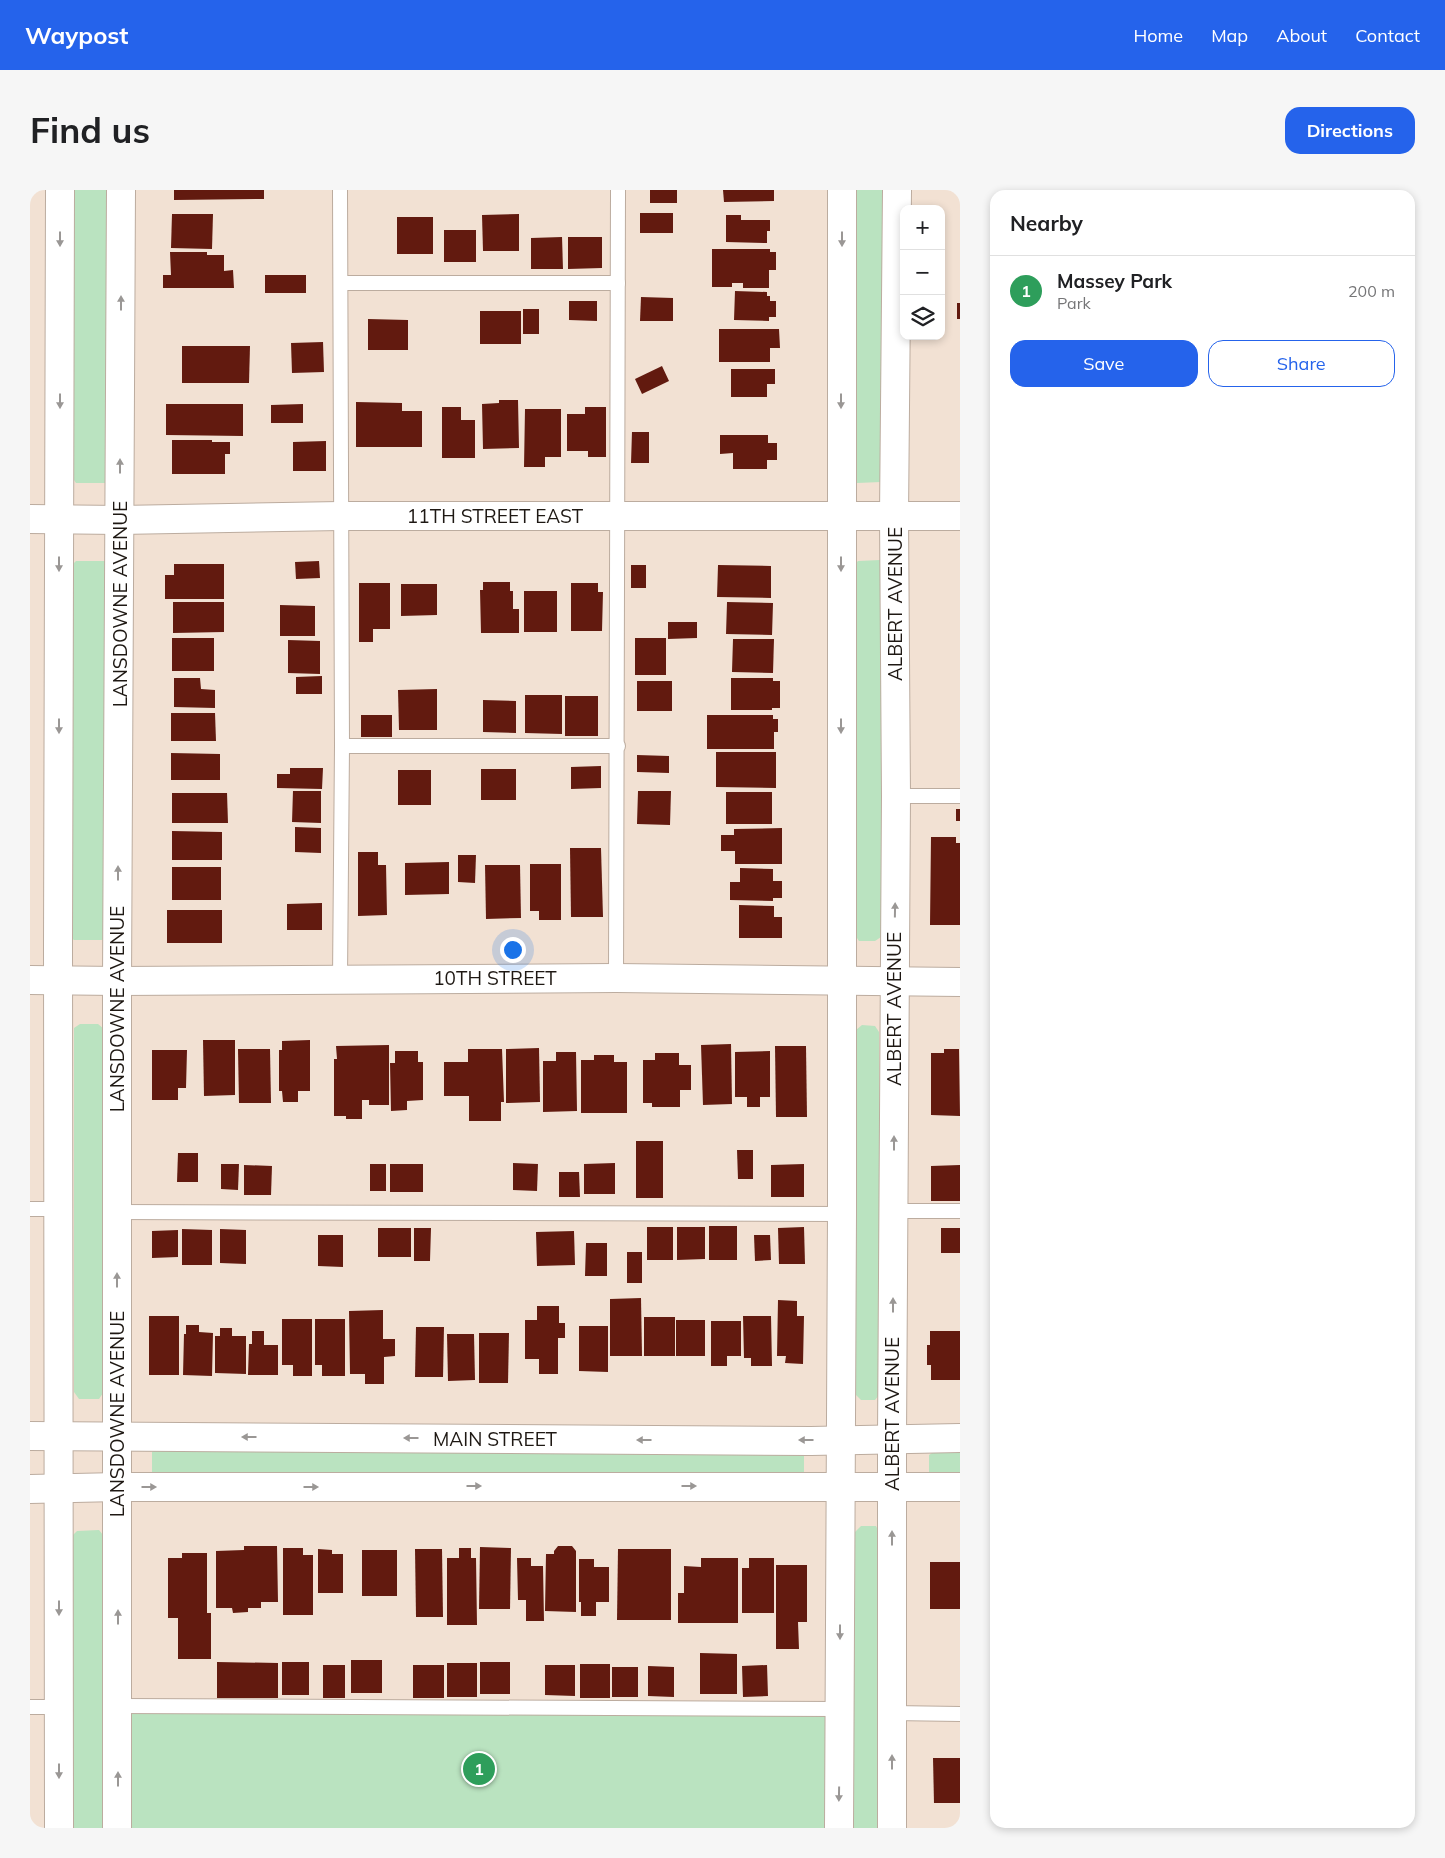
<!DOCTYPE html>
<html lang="en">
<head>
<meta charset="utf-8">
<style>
	body { margin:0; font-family:Mulish,sans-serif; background:#f6f6f6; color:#202124 }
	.controls { position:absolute; right:15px; top:15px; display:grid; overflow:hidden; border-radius:10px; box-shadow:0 2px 8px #0003 }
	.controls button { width:45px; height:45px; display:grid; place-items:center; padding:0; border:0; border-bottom:1px solid #e0e0e0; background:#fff; color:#202124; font:25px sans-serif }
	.you { position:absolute; left:482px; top:759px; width:18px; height:18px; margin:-12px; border:4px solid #fff; border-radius:50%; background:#1a73e8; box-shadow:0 0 0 8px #1a73e833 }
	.badge { display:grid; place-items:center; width:32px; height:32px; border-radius:50%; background:#2563eb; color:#fff; font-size:16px; font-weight:700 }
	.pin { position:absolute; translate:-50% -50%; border:2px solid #fff; box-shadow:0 1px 5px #0006 }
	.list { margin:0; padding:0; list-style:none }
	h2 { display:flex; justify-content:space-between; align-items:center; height:65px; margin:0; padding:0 20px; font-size:21px }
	h2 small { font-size:16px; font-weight:400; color:#757577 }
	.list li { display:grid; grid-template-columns:32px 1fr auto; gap:15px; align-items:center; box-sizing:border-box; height:70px; padding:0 20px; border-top:1px solid #e0e0e0 }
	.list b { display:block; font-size:19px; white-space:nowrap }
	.list p { margin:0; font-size:16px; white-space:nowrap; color:#757577 }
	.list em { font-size:16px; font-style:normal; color:#757577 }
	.actions { display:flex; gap:10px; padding:15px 20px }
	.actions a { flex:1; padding:11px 0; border:1px solid #2563eb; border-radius:15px; text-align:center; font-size:18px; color:#2563eb }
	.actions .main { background:#2563eb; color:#fff }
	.icon { flex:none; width:28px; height:28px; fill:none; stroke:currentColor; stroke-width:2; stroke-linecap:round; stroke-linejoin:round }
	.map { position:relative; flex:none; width:930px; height:1638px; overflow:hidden; border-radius:15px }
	header { display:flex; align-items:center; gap:30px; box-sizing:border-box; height:70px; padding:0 25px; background:#2563eb; color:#fff }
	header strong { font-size:24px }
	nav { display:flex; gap:28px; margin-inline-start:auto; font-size:18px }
	.intro { display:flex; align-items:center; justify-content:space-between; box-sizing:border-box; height:120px; padding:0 30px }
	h1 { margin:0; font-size:35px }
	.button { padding:12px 22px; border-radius:15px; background:#2563eb; color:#fff; font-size:18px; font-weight:700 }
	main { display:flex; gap:30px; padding:0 30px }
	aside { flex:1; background:#fff; border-radius:15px; box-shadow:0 2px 8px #0003 }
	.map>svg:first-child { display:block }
	.green { fill:#bae3c0 }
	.building { fill:#621a0f }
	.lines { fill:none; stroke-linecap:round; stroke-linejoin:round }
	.lane-casing { stroke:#bcac9f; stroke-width:16 }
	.street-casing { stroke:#bcac9f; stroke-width:30 }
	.lane { stroke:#fff; stroke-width:14 }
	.street { stroke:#fff; stroke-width:28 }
	.oneway { fill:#9a9795 }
	.labels { text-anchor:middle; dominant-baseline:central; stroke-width:5; stroke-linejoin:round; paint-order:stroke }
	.street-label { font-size:19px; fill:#1e1813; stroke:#fff }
</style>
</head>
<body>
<header>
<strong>Waypost</strong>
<nav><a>Home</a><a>Map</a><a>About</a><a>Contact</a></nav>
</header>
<div class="intro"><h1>Find us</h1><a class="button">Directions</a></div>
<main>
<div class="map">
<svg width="930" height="1638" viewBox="0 0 930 1638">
	<rect width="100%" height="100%" fill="#f2e1d3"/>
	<!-- green -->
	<g class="green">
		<path d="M42,0h37v288l-4,5h-29l-4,-6z"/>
		<path d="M824,0h29v290l-2,2 -24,1 -3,-4z"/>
		<path d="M850,370l2,5 -1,372 -6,4h-16l-4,-6 -1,-370 4,-4z"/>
		<path d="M46,371h29l4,4 -1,370 -6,5h-28l-3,-2v-372z"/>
		<path d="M50,834h18l6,5 -1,364 -4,6h-20l-5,-7v-364z"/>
		<path d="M832,835l13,1 4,6v363l-4,5h-14l-5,-5v-365z"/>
		<path d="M126,1259l648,3v23l-647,2 -5,-4v-21z"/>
		<path d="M905,1261h25v25h-25l-6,-4v-17z"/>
		<path d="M831,1336h15l3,6 -1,296h-25l2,-296z"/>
		<path d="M69,1340l4,5 1,293h-31v-293l4,-4z"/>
		<path d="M88,1516l722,3 -1,119h-722z"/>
	</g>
	<!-- building -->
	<g class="building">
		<path d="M144,0h90v9l-90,1z"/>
		<rect x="620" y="0" width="27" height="13"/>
		<path d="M693,0h51v11l-50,1z"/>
		<rect x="610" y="23" width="33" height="20"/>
		<path d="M142,24h41l-1,35 -41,-1z"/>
		<path d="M489,24v37h-36l-1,-36z"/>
		<path d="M696,25h15v5h29v11h-3v12l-41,-1z"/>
		<rect x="367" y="27" width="36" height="37"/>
		<rect x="414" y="40" width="32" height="32"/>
		<path d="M532,47l1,32h-32v-31z"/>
		<path d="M538,47h34v31l-34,1z"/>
		<path d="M682,59h58v3h6v18h-7v18h-26v-5h-11v4h-20z"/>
		<path d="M140,62h37v3h17v16l9,-1 1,18h-71v-13h8z"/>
		<rect x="235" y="85" width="41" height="18"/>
		<path d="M705,101l32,1v4h3v5h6v16h-7v4l-35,-1z"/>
		<path d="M611,107l32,1v23h-33z"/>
		<path d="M539,111h28v20l-28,-1z"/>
		<rect x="927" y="113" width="3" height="16"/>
		<rect x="493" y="119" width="16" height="25"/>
		<rect x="450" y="121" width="41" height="33"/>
		<path d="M338,129l40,1v30h-40z"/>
		<path d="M689,139h60l1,19h-10v14h-51z"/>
		<path d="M293,152l1,30 -32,1 -1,-30z"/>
		<path d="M152,156h68l-1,37h-67z"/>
		<path d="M632,176l7,15 -27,13 -7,-15z"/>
		<path d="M701,179h44v15h-8v13h-36z"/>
		<path d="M469,210h19l1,48 -36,1 -1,-45 17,-1z"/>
		<path d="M326,212l46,1v8h20v36h-66z"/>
		<path d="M136,214h77v32l-77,-1z"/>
		<path d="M273,214v19h-32v-18z"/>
		<path d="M412,217h19v13h14v38h-33z"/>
		<path d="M555,217h21v50h-18v-6h-21v-37h18z"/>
		<path d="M495,219h36v48h-16v10h-21z"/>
		<path d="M602,242h17v31h-18z"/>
		<path d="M690,245h48v8h9v17h-10v9h-34v-16l-13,1z"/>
		<path d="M142,250h40v2h18v12h-5v20h-53z"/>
		<path d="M296,251v30h-33v-29z"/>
		<path d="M289,371l1,17 -24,1 -1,-17z"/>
		<path d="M144,374h50v35h-59v-24h9z"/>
		<rect x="601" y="375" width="15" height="23"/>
		<path d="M688,375l53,1v32l-54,-1z"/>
		<path d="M453,392h27v9h3v18h6v24h-38l-1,-43h3z"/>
		<path d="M329,393h31v46h-17v13h-14z"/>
		<path d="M541,393h27v9h5l-1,39h-31z"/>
		<path d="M371,394h36v31l-36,1z"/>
		<rect x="494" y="401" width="33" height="41"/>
		<path d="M143,412h51v30l-51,1z"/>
		<path d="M697,412l46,1 -1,32 -46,-1z"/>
		<path d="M250,415l35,1v30h-35z"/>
		<path d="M638,432h29v16l-29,1z"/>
		<rect x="142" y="448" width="42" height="33"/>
		<rect x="605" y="448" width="31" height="37"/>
		<path d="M703,449h41l-1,34 -41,-1z"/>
		<path d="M258,450l32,1v33l-32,-1z"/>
		<path d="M292,486v18h-26v-17z"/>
		<path d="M144,488h26l1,11 14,1v18l-41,-1z"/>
		<path d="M701,488h42v3h7v27h-8v2h-41z"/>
		<rect x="607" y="491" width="35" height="30"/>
		<path d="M407,499v41h-38l-1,-40z"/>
		<path d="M495,505h37v39l-37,-1z"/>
		<rect x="535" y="506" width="33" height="40"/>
		<path d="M453,510l33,1v32l-33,-1z"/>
		<path d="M141,523h44l1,28h-45z"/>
		<rect x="331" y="525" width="31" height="22"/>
		<path d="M677,525h66v4h5v13h-4v17h-67z"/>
		<path d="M686,562h60v36l-60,-1z"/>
		<path d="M141,563l49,1v26h-49z"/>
		<path d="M607,565l32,1v17l-32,-1z"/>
		<path d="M571,576v22l-30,1v-22z"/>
		<path d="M260,578h33l-1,21 -45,-1v-14h13z"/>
		<rect x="451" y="579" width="35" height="31"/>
		<rect x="368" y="580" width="33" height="35"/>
		<path d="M263,601h28v32l-29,-1z"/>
		<path d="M608,601h33l-1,34 -33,-1z"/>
		<rect x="696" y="602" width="46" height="32"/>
		<path d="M142,603h55l1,30h-56z"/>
		<rect x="926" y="619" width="4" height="12"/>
		<path d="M265,637l26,1v25l-26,-1z"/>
		<path d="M752,638v36h-47v-13h-14v-16h13v-6z"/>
		<path d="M142,641l50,1v28h-50z"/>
		<path d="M901,647h25v6h4v82h-30z"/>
		<path d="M540,658h31l2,69h-32z"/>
		<path d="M328,662h20v13h8l1,50 -29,1z"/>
		<path d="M428,665h18l-1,28 -17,-1z"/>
		<path d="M419,672v32l-44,1v-32z"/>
		<path d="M500,674h31v56h-22v-9h-9z"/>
		<path d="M455,675h35l1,53 -35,1z"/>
		<rect x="142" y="677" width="49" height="33"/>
		<path d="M710,678l33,1v12h9v17h-9v3l-43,-1v-18h10z"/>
		<path d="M292,713v27h-35v-26z"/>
		<path d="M709,715l35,1v11h8v21h-43z"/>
		<rect x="137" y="720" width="55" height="33"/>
		<path d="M173,850h32v55l-31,1z"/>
		<path d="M280,850v51h-12v11h-15l-1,-11h-3v-41h3v-9z"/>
		<path d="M701,854l1,60 -29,1 -2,-60z"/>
		<path d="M359,855v60h-20v-5h-7v19h-16v-3h-12v-57h3l-1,-13z"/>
		<path d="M745,856h31l1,71h-31z"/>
		<path d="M509,858l1,54 -34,1v-54z"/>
		<path d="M208,859h32l1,54h-32z"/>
		<path d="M438,859h34l2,53h-3v19h-32v-25h-25v-34h24z"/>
		<path d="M914,859h15l1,67 -29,-1v-62h13z"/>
		<path d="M122,860h35l-1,38h-8v12h-26z"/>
		<path d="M365,861h23v11h5v38l-16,1v9l-16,1 -1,-48h5z"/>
		<path d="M740,861v46h-10v10h-13v-10h-12v-45z"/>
		<path d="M526,862h20l1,59 -34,1v-51h13z"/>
		<path d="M625,863h24v12h12v25h-11v17h-28v-4h-9v-43h12z"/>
		<path d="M564,865h20v7h13v51h-46v-53h13z"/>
		<rect x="606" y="951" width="27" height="57"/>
		<path d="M707,960h16v29h-15z"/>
		<path d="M148,963h20v29h-21z"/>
		<path d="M483,973l25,1 -1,27 -24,-1z"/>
		<path d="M585,973v31h-31v-30z"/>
		<path d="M191,974h18l-1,26 -17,-1z"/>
		<rect x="340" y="974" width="16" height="27"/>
		<rect x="360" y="974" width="33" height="28"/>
		<path d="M774,974v33h-33v-32z"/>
		<path d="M214,975l28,1 -1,29h-27z"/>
		<path d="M930,975v36h-29v-35z"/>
		<path d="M529,982h20l1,25h-21z"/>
		<rect x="679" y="1036" width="28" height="34"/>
		<rect x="617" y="1037" width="26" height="33"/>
		<path d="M647,1037h28v32l-28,1z"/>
		<path d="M774,1037l1,37h-26l-1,-36z"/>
		<rect x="348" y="1038" width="33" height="29"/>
		<path d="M384,1038h17l-1,33h-16z"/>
		<rect x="911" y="1038" width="19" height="25"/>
		<path d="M152,1039l30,1v35h-30z"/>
		<path d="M190,1039l26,1v34l-26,-1z"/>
		<path d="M148,1040v27l-26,1v-27z"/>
		<path d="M544,1041l1,34 -38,1 -1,-34z"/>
		<path d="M288,1045h25v32l-25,-1z"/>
		<path d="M724,1045h16l1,25 -16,1z"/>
		<path d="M556,1053h21v33h-22z"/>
		<rect x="597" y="1062" width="15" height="31"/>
		<path d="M611,1108l1,58h-32v-57z"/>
		<path d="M748,1110l19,1v15h7l-1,48 -18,-1 1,-7h-9z"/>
		<path d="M507,1116h22v17h6v15h-7v36h-19v-15h-14v-39h12z"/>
		<path d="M353,1120v29h12v17l-11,1v27h-19v-10h-15l-1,-63z"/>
		<rect x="119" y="1126" width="30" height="59"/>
		<path d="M713,1126h28l1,50h-21v-8h-7z"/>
		<rect x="614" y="1127" width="31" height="39"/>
		<path d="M252,1129h30v57h-19v-11h-11z"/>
		<path d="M285,1129h30v57h-23v-11h-7z"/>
		<rect x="646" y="1130" width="29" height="36"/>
		<path d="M681,1131h30v35h-14v10h-16z"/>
		<path d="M156,1135h13v7l14,1 -1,43 -29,-1 1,-41h2z"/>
		<path d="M549,1136h29v46l-29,-1z"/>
		<path d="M386,1137h28l-1,50h-28z"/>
		<path d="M190,1138h12v8h14v38l-31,-1v-37h5z"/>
		<path d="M222,1141h12v14h14v30h-30l1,-31h3z"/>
		<path d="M900,1141h30v49h-29v-15h-4v-20h3z"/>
		<path d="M449,1143h30l-1,50h-29z"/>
		<path d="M417,1144h27l1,46 -27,1z"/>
		<path d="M214,1356h33l1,56h-17v6h-13v4l-15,1 -1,-5h-16v-57l28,-1z"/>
		<path d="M528,1356h14l4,5v61l-31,-1 1,-57h8v-3z"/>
		<path d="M450,1357l31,1 -1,61h-31z"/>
		<path d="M253,1358h20v7h10v60h-30z"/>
		<path d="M429,1358h12v10h5l1,67h-30v-67h12z"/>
		<path d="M288,1359l14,1v4h11v39h-25z"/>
		<path d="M385,1359h27l1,68h-27z"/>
		<path d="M588,1359h53v71h-54z"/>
		<rect x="332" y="1360" width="35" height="46"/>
		<path d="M152,1363h25v60h4v46h-33v-41h-10v-60h14z"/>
		<path d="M487,1368h14v8h12l1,55h-18v-21h-8z"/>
		<path d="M671,1368h37v65h-60v-30h6v-27l17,1z"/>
		<path d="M719,1368h25v55h-32v-45h7z"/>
		<path d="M549,1369h15v8h15v35h-13v14h-15v-14h-2z"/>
		<rect x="900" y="1372" width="30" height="47"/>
		<path d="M746,1375h31v57h-9l1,27h-23z"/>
		<path d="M670,1463l37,1v40h-37z"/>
		<rect x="321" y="1470" width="31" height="33"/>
		<path d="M187,1472l61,1v35h-61z"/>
		<rect x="252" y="1472" width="27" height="33"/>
		<rect x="450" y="1472" width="30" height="32"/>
		<rect x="417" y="1473" width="30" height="34"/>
		<rect x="550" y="1474" width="30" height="34"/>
		<rect x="293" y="1475" width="22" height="33"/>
		<rect x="383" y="1475" width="31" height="33"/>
		<path d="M515,1475h30v31l-30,-1z"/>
		<path d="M737,1475l1,31 -25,1 -1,-31z"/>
		<path d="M618,1476l26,1v30l-26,-1z"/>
		<rect x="582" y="1477" width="26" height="30"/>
		<path d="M903,1568h27v45h-26z"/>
	</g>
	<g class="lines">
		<!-- lane casing -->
		<g class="lane-casing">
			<g id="lane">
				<path d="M310,0l2,556 -2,233"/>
				<path d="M311,93h277"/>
				<path d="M312,556h276"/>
				<path d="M866,606h64"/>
				<path d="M586,788l2,-788"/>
				<path d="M0,1019h29"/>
				<path d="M863,1021h67"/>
				<path d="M87,1022l725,2"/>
				<path d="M88,1516l722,3"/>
				<path d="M0,1517h29"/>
				<path d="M862,1523l68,1"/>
			</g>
		</g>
		<!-- street casing -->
		<g class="street-casing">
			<g id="street">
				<path d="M0,329l90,1 220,-4h620"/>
				<path d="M0,790l87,1 499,-3 344,4"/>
				<path d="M0,1246l781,5 149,-3"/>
				<path d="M0,1299l88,-2h842"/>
				<path d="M29,1638l-1,-883 2,-755"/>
				<path d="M87,1638v-847l4,-791"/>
				<path d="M809,1638l3,-614v-1024"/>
				<path d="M862,1638v-390l4,-642 -2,-280 3,-326"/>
			</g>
		</g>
		<!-- lane -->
		<use href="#lane" class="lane"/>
		<!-- street -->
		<use href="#street" class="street"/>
	</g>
	<!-- one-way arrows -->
	<defs><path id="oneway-solid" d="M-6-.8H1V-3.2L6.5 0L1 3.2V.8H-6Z" transform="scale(1.25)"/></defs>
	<g class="oneway">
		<use href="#oneway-solid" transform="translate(30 49) rotate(90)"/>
		<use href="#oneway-solid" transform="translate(812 49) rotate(90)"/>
		<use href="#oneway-solid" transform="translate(91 113) rotate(-90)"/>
		<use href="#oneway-solid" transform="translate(30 211) rotate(90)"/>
		<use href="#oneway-solid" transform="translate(811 211) rotate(90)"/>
		<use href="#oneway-solid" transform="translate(90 276) rotate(-90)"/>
		<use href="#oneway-solid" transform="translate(29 374) rotate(90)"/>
		<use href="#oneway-solid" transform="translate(811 374) rotate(90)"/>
		<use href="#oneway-solid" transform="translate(29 536) rotate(90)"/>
		<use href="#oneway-solid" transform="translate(811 536) rotate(90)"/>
		<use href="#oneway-solid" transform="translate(88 683) rotate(-90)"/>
		<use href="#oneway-solid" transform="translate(865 720) rotate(-89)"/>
		<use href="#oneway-solid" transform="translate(864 953) rotate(-90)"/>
		<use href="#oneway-solid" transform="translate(87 1090) rotate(-90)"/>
		<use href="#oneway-solid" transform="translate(863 1115) rotate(-90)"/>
		<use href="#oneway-solid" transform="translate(219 1247) rotate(-180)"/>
		<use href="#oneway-solid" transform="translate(381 1248) rotate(-180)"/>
		<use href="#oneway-solid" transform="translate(614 1250) rotate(-180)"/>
		<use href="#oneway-solid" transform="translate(776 1250) rotate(-180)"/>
		<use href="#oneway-solid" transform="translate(444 1296)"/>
		<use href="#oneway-solid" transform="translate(659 1296)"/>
		<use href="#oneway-solid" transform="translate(119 1297)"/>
		<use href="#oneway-solid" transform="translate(281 1297)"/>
		<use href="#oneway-solid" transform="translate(862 1348) rotate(-90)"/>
		<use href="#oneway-solid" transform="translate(29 1418) rotate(90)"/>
		<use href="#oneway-solid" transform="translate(88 1427) rotate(-90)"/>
		<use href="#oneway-solid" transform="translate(810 1442) rotate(90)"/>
		<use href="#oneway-solid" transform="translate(862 1572) rotate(-90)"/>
		<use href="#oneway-solid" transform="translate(29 1581) rotate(90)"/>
		<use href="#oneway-solid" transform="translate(88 1589) rotate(-90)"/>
		<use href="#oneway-solid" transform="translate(809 1604) rotate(91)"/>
	</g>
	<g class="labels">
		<!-- street labels -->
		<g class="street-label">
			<text x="465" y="326">11TH STREET EAST</text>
			<text transform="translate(90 414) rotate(-90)">LANSDOWNE AVENUE</text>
			<text transform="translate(865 414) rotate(-90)">ALBERT AVENUE</text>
			<text x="465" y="788">10TH STREET</text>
			<text transform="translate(87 819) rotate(-90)">LANSDOWNE AVENUE</text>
			<text transform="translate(864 819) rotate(-90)">ALBERT AVENUE</text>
			<text transform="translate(87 1224) rotate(-90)">LANSDOWNE AVENUE</text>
			<text transform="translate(862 1224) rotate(-90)">ALBERT AVENUE</text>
			<text x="465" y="1249">MAIN STREET</text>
		</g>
	</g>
</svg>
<div class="controls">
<button>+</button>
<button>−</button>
<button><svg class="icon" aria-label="layers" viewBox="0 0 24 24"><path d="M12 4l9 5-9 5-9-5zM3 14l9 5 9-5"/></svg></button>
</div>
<div class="you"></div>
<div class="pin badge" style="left:449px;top:1579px;background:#2e9e5b">1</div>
</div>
<aside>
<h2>Nearby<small></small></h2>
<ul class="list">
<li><span class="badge" style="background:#2e9e5b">1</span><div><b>Massey Park</b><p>Park</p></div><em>200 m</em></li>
</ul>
<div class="actions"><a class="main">Save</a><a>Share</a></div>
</aside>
</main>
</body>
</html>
